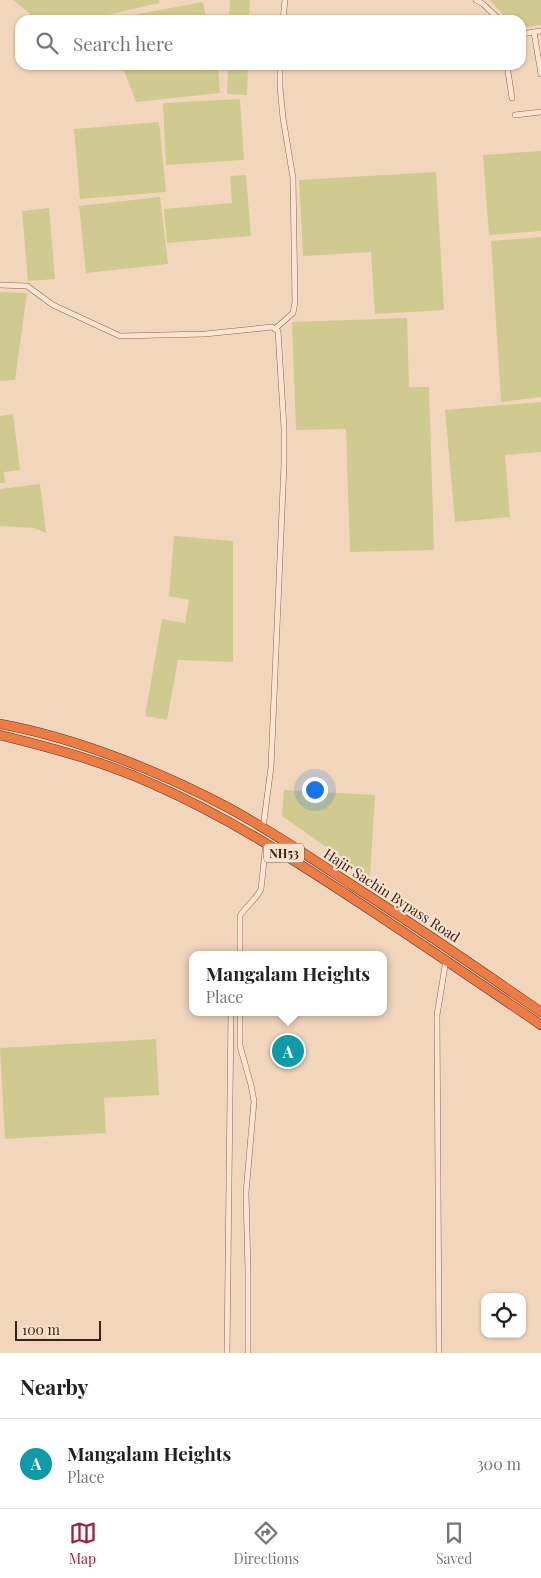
<!DOCTYPE html>
<html lang="en">
<head>
<meta charset="utf-8">
<style>
	body { margin:0; font-family:"Playfair Display",serif; background:#f2f2f2; color:#222 }
	.controls { position:absolute; right:15px; bottom:15px; display:grid; overflow:hidden; border-radius:10px; box-shadow:0 1px 4px #0004 }
	.controls button { width:45px; height:45px; display:grid; place-items:center; padding:0; border:0; border-bottom:1px solid #e0e0e0; background:#fff; color:#222; font:25px sans-serif }
	.scale { position:absolute; left:15px; bottom:12px; width:86px; box-sizing:border-box; padding-left:5px; border:2px solid #39221a; border-top:0; font-size:14px; line-height:18px; white-space:nowrap; color:#39221a; -webkit-text-stroke:4px #f8e2cd; paint-order:stroke }
	.you { position:absolute; left:314px; top:789px; width:18px; height:18px; margin:-12px; border:4px solid #fff; border-radius:50%; background:#1a73e8; box-shadow:0 0 0 8px #1a73e833 }
	.badge { display:grid; place-items:center; width:32px; height:32px; border-radius:50%; background:#9f1f3c; color:#fff; font-size:16px; font-weight:700 }
	.pin { position:absolute; translate:-50% -50%; border:2px solid #fff; box-shadow:0 1px 5px #0006 }
	.popup { position:absolute; left:189px; top:951px; width:198px; height:65px; box-sizing:border-box; display:grid; place-content:center; border-radius:10px; background:#fff; filter:drop-shadow(0 1px 4px #0005); font-size:16px; white-space:nowrap; color:#767676 }
	.popup b { font-size:19px; color:#222 }
	.popup::after { content:''; position:absolute; left:50%; top:100%; margin-left:-10px; border:10px solid transparent; border-top-color:#fff }
	.list { margin:0; padding:0; list-style:none }
	h2 { display:flex; justify-content:space-between; align-items:center; height:65px; margin:0; padding:0 20px; font-size:21px }
	h2 small { font-size:16px; font-weight:400; color:#767676 }
	.list li { display:grid; grid-template-columns:32px 1fr auto; gap:15px; align-items:center; box-sizing:border-box; height:90px; padding:0 20px; border-top:1px solid #e0e0e0 }
	.list b { display:block; font-size:19px; white-space:nowrap }
	.list p { margin:0; font-size:16px; white-space:nowrap; color:#767676 }
	.list em { font-size:16px; font-style:normal; color:#767676 }
	.icon { flex:none; width:28px; height:28px; fill:none; stroke:currentColor; stroke-width:2; stroke-linecap:round; stroke-linejoin:round }
	.map { position:relative; flex:none; width:541px; height:1353px; overflow:hidden }
	.search { position:absolute; background:#fff; box-shadow:0 1px 4px #0004; left:15px; right:15px; top:15px; height:55px; display:flex; align-items:center; gap:12px; box-sizing:border-box; padding:0 18px; border-radius:15px; color:#767676; font-size:19px }
	.sheet { height:155px; background:#fff }
	nav { display:flex; justify-content:space-around; align-items:center; box-sizing:border-box; height:70px; border-top:1px solid #e0e0e0; background:#fff; font-size:14px; color:#767676 }
	nav a { display:grid; justify-items:center; gap:2px }
	nav .on { color:#9f1f3c }
	.map>svg:first-child { display:block }
	.green { fill:#d0ca90 }
	.lines { fill:none; stroke-linecap:round; stroke-linejoin:round }
	.street-casing { stroke:#8b6554; stroke-width:6 }
	.highway-casing { stroke:#583529; stroke-width:10 }
	.street { stroke:#fce5d0; stroke-width:5 }
	.highway { stroke:#ea7c44; stroke-width:9 }
	.labels { text-anchor:middle; dominant-baseline:central; stroke-width:4.5; stroke-linejoin:round; paint-order:stroke }
	.shield { fill:#f8e2cd; stroke:#725c50; stroke-width:1 }
	.shield-label { font-size:12px; font-weight:bold; fill:#39221a }
	.street-label { font-size:14px; fill:#39221a; stroke:#f8e2cd }
</style>
</head>
<body>
<div class="map">
<svg width="541" height="1353" viewBox="0 0 541 1353">
	<rect width="100%" height="100%" fill="#f2d6bc"/>
	<!-- green -->
	<g class="green">
		<path d="M13,0h146v3l-74,17h-47z"/>
		<path d="M230,0h20l-1,20h-20z"/>
		<path d="M490,0h51v25l-20,3v-8h-13z"/>
		<path d="M203,2l3,18h-94v-1z"/>
		<path d="M122,65h96l2,28 -84,9z"/>
		<path d="M228,65h20l-1,30 -20,-1z"/>
		<path d="M240,99l4,61 -78,5 -3,-62z"/>
		<path d="M159,122l7,70 -86,7 -6,-70z"/>
		<path d="M541,151v80l-52,4 -6,-80z"/>
		<path d="M436,172l8,138 -69,4 -4,-62 -68,4 -4,-76z"/>
		<path d="M246,175l5,61 -84,7 -3,-34 68,-6 -2,-27z"/>
		<path d="M160,197l8,67 -82,9 -7,-67z"/>
		<path d="M49,208l6,71 -27,2 -6,-70z"/>
		<path d="M541,237v160l-40,5 -10,-161z"/>
		<path d="M0,292l27,1 -12,87 -15,1z"/>
		<path d="M407,318l2,69h20l5,163 -84,2 -4,-123 -50,1 -4,-108z"/>
		<path d="M541,402v50l-36,3 5,62 -55,5 -10,-112z"/>
		<path d="M13,414l7,56 -16,2 1,11h-5v-67z"/>
		<path d="M40,484l6,49 -12,-5 -34,-2v-37z"/>
		<path d="M174,536l59,5v121l-55,-2 -11,60 -22,-4 17,-97 23,4 4,-23 -20,-4z"/>
		<path d="M284,790l91,5 -5,83 -88,-62z"/>
		<path d="M156,1039l3,56 -55,3 2,35 -101,6 -5,-91z"/>
	</g>
	<g class="lines">
		<!-- street casing -->
		<g class="street-casing">
			<g id="street">
				<path d="M476,0l7,4 17,16"/>
				<path d="M283,20l2,-20"/>
				<path d="M534,32l7,42"/>
				<path d="M521,34l20,-3"/>
				<path d="M507,65l5,33"/>
				<path d="M515,115l26,-3"/>
				<path d="M0,285l27,1 26,19 67,31 85,-2 67,-7 6,4 6,97v36l-13,303 -8,61"/>
				<path d="M276,328l17,-15 2,-11 -2,-124 -10,-60 -3,-31v-22"/>
				<path d="M240,955v-39c6,-10 16,-16 21,-27l5,-46"/>
				<path d="M240,1012v34l11,39 3,16 -8,92 2,78v82"/>
				<path d="M227,1353l4,-341"/>
				<path d="M439,1353l-2,-338 9,-55"/>
			</g>
		</g>
		<!-- highway casing -->
		<g class="highway-casing">
			<g id="highway">
				<path d="M0,724c76,14 159,47 227,83 43,23 84,51 125,78 64,41 127,84 189,127"/>
				<path d="M0,735c53,13 105,27 155,50 70,31 133,71 197,113 64,42 126,84 189,127"/>
			</g>
		</g>
		<!-- street -->
		<use href="#street" class="street"/>
		<!-- highway -->
		<use href="#highway" class="highway"/>
	</g>
	<g class="labels">
		<!-- shield labels -->
		<rect class="shield" x="264" y="843.5" width="40" height="19" rx="4"/>
		<g class="shield-label">
			<text x="284" y="853">NH53</text>
		</g>
		<!-- street labels -->
		<g class="street-label">
			<text transform="translate(392 895) rotate(33)">Hajir Sachin Bypass Road</text>
		</g>
	</g>
</svg>
<div class="controls">
<button><svg class="icon" aria-label="locate" viewBox="0 0 24 24"><circle cx="12" cy="12" r="6"/><path d="M12 2v4M12 18v4M2 12h4M18 12h4"/></svg></button>
</div>
<div class="scale">100 m</div>
<div class="you"></div>
<div class="pin badge" style="left:288px;top:1051px;background:#0f9aa8">A</div>
<div class="popup"><b>Mangalam Heights</b>Place</div>
<div class="search"><svg class="icon" aria-label="search" viewBox="0 0 24 24"><circle cx="10" cy="10" r="6"/><path d="M15 15l6 6"/></svg>Search here</div>
</div>
<section class="sheet">
<h2>Nearby<small></small></h2>
<ul class="list">
<li><span class="badge" style="background:#0f9aa8">A</span><div><b>Mangalam Heights</b><p>Place</p></div><em>300 m</em></li>
</ul>
</section>
<nav>
<a class="on"><svg class="icon" aria-label="map" viewBox="0 0 24 24"><path d="M3 6l6-2 6 2 6-2v14l-6 2-6-2-6 2zM9 4v14M15 6v14"/></svg>Map</a>
<a><svg class="icon" aria-label="directions" viewBox="0 0 24 24"><path d="M12 3l9 9-9 9-9-9zM9 14v-3h6M13 9l2 2-2 2"/></svg>Directions</a>
<a><svg class="icon" aria-label="saved" viewBox="0 0 24 24"><path d="M7 4h10v16l-5-4-5 4z"/></svg>Saved</a>
</nav>
</body>
</html>
